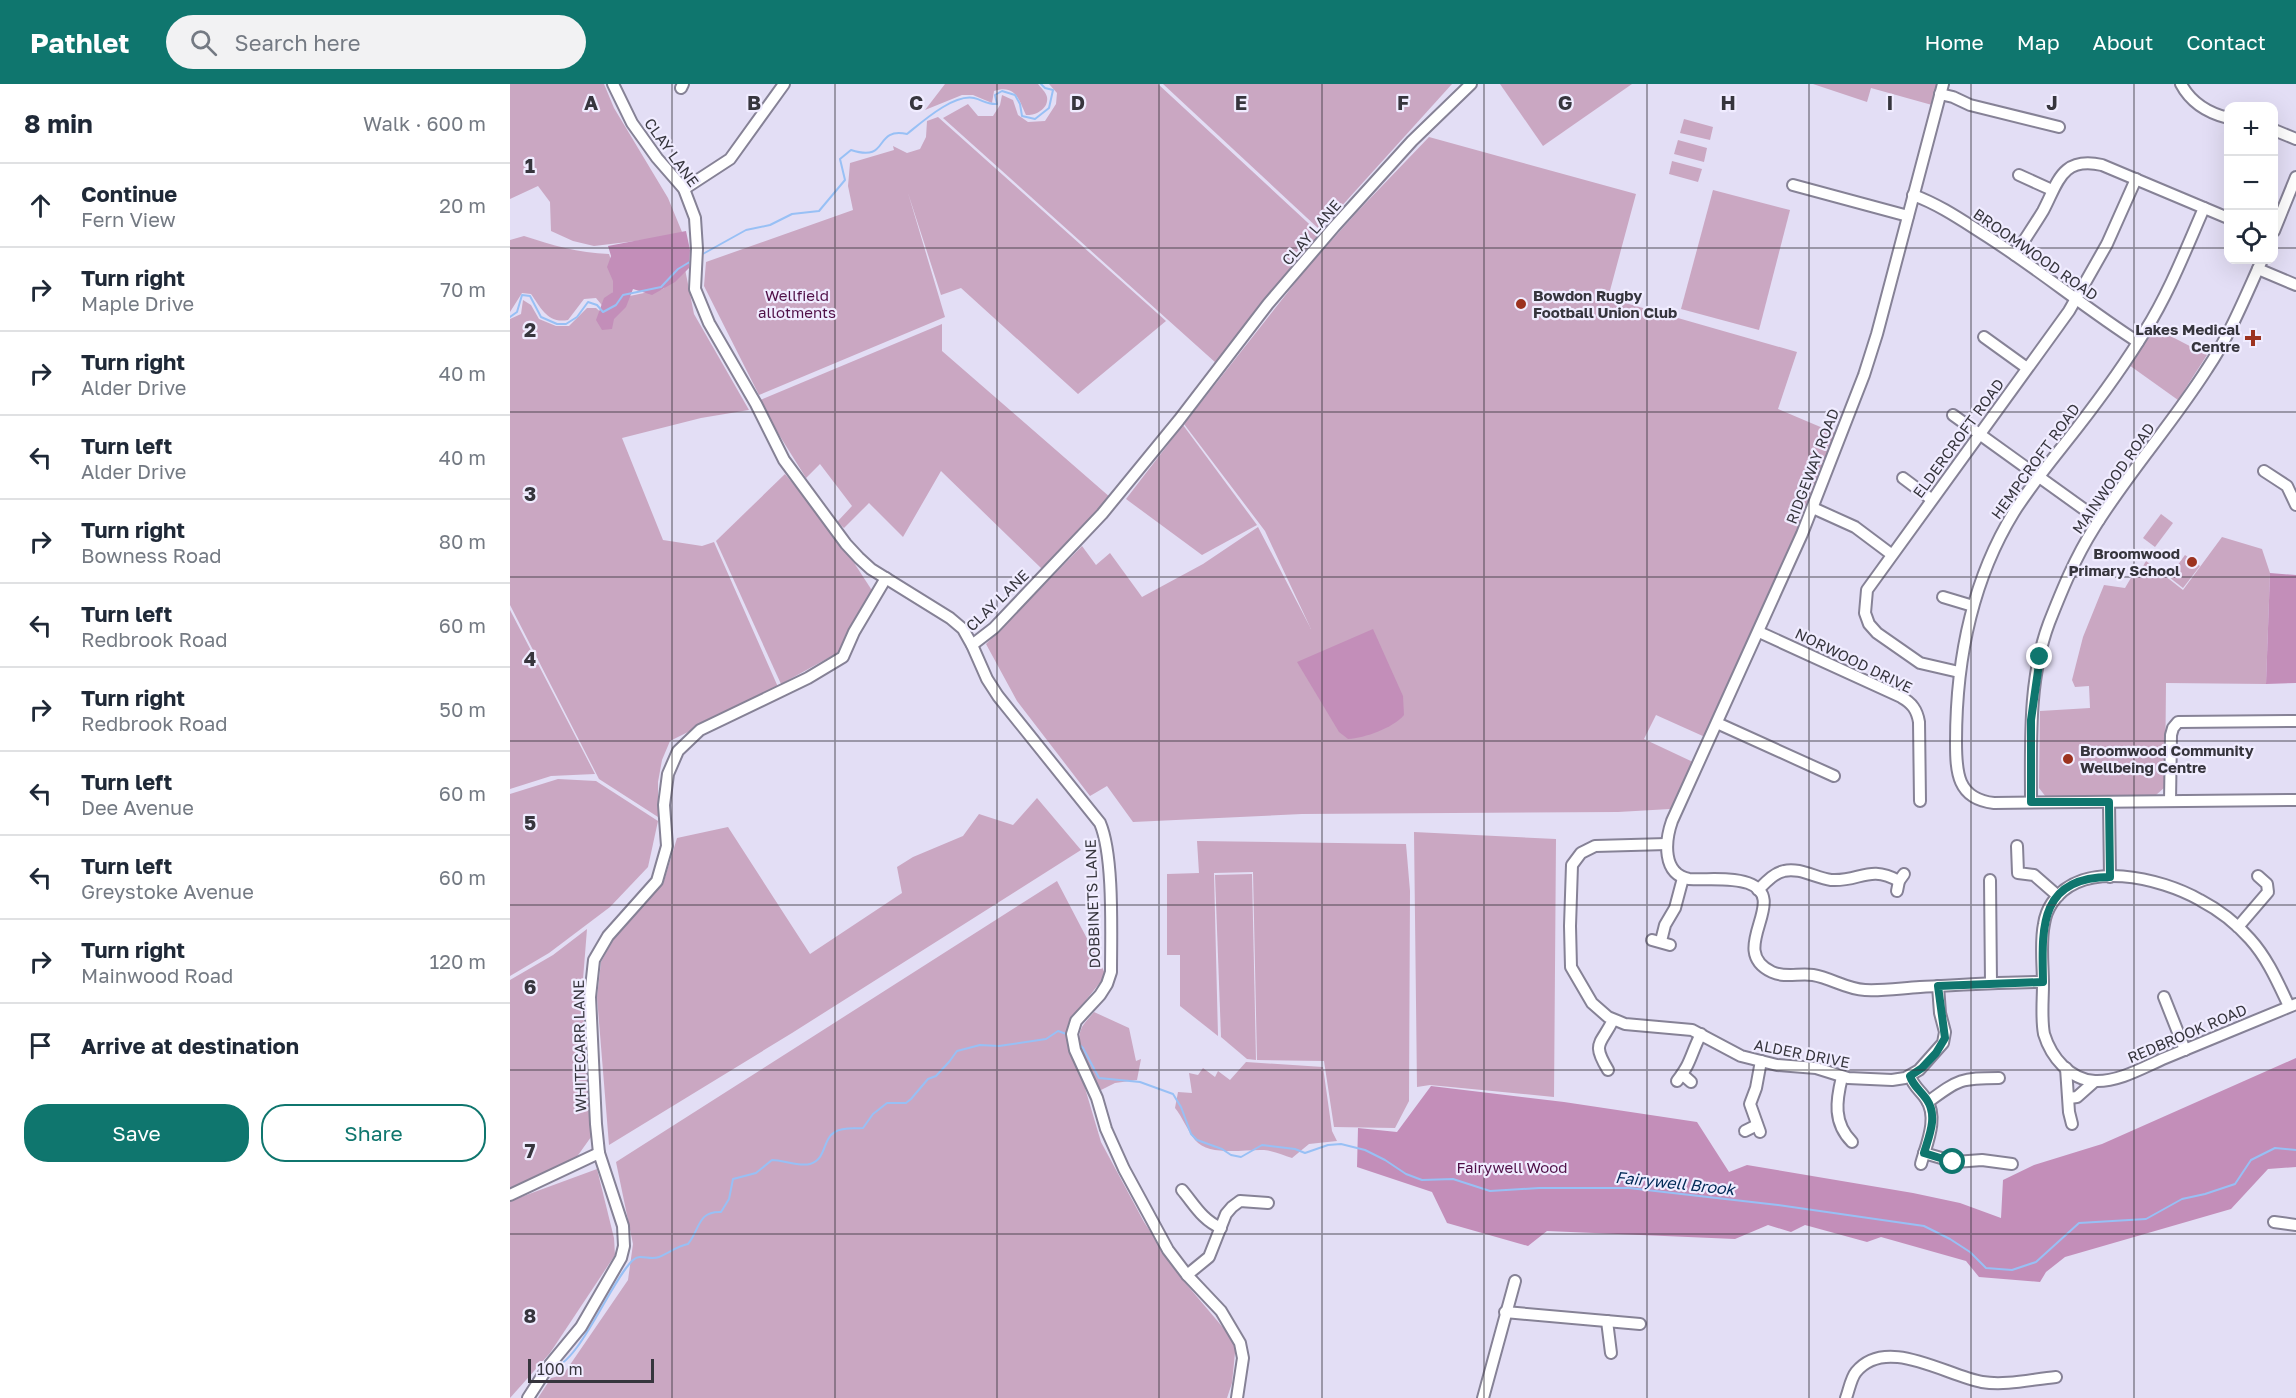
<!DOCTYPE html>
<html lang="en">
<head>
<meta charset="utf-8">
<style>
	body { margin:0; font-family:"Golos Text",sans-serif; background:#f2f2f3; color:#1f2937 }
	.controls { position:absolute; right:18px; top:18px; display:grid; overflow:hidden; border-radius:12px; box-shadow:0 6px 24px #0002 }
	.controls button { width:54px; height:54px; display:grid; place-items:center; padding:0; border:0; border-bottom:2px solid #e0e1e3; background:#fff; color:#1f2937; font:30px sans-serif }
	.scale { position:absolute; left:18px; bottom:15px; width:126px; box-sizing:border-box; padding-left:6px; border:3px solid #36353d; border-top:0; font-size:16px; line-height:21px; white-space:nowrap; color:#36353d; -webkit-text-stroke:4px #f0ecff; paint-order:stroke }
	.stop { position:absolute; width:18px; height:18px; margin:-14px; border:4px solid #0f766e; border-radius:50%; background:#fff }
	.stop.end { background:#0f766e; border-color:#fff; box-shadow:0 2px 6px #0008 }
	.list { margin:0; padding:0; list-style:none }
	h2 { display:flex; justify-content:space-between; align-items:center; height:78px; margin:0; padding:0 24px; font-size:26px }
	h2 small { font-size:20px; font-weight:400; color:#747a83 }
	.list li { display:grid; grid-template-columns:39px 1fr auto; gap:18px; align-items:center; box-sizing:border-box; height:84px; padding:0 24px; border-top:2px solid #e0e1e3 }
	.list b { display:block; font-size:22px; white-space:nowrap }
	.list p { margin:0; font-size:20px; white-space:nowrap; color:#747a83 }
	.list em { font-size:20px; font-style:normal; color:#747a83 }
	.actions { display:flex; gap:12px; padding:18px 24px }
	.actions a { flex:1; padding:14px 0; border:2px solid #0f766e; border-radius:24px; text-align:center; font-size:21px; color:#0f766e }
	.actions .main { background:#0f766e; color:#fff }
	.icon { flex:none; width:33px; height:33px; fill:none; stroke:currentColor; stroke-width:2; stroke-linecap:round; stroke-linejoin:round }
	.map { position:relative; flex:none; width:1786px; height:1314px; overflow:hidden }
	header { display:flex; align-items:center; gap:36px; box-sizing:border-box; height:84px; padding:0 30px; background:#0f766e; color:#fff }
	header strong { font-size:28px }
	nav { display:flex; gap:33px; margin-inline-start:auto; font-size:21px }
	.search { width:420px; height:54px; background:#f2f2f3; display:flex; align-items:center; gap:15px; box-sizing:border-box; padding:0 21px; border-radius:33px; color:#747a83; font-size:22px }
	main { display:flex }
	aside { flex:1; background:#fff }
	.map>svg:first-child { display:block }
	.green { fill:#caa7c2 }
	.forest { fill:#c38eb9 }
	.lines { fill:none; stroke-linecap:round; stroke-linejoin:round }
	.stream { stroke:#98c0f5; stroke-width:2 }
	.minor-casing { stroke:#868296; stroke-width:14 }
	.minor { stroke:#fff; stroke-width:10 }
	.route { stroke:#0f766e; stroke-width:8 }
	.grid { fill:none; stroke:#36353d; stroke-width:1.5; stroke-opacity:0.55 }
	.poi-dot { fill:#9c321f; stroke:#f0ecff; stroke-width:2 }
	.labels { text-anchor:middle; dominant-baseline:central; stroke-width:4.5; stroke-linejoin:round; paint-order:stroke }
	.street-label { font-size:15px; fill:#36353d; stroke:#f0ecff }
	.park-label { font-size:15px; fill:#501048; stroke:#f0ecff }
	.poi-label { font-size:15px; font-weight:bold; fill:#36353d; stroke:#f0ecff; text-anchor:start }
	.water-label { font-size:16px; font-style:italic; fill:#012a57; stroke:#f0ecff }
	.grid-label { font-size:20px; text-anchor:middle; font-weight:bold; fill:#36353d; stroke:#f0ecff; stroke-width:4.5; stroke-linejoin:round; paint-order:stroke }
</style>
</head>
<body>
<header>
<strong>Pathlet</strong>
<div class="search"><svg class="icon" aria-label="search" viewBox="0 0 24 24"><circle cx="10" cy="10" r="6"/><path d="M15 15l6 6"/></svg>Search here</div>
<nav><a>Home</a><a>Map</a><a>About</a><a>Contact</a></nav>
</header>
<main>
<aside>
<h2>8 min<small>Walk · 600 m</small></h2>
<ul class="list">
<li><svg class="icon" aria-label="ahead" viewBox="0 0 24 24"><path d="M12 20V5M6 11l6-6 6 6"/></svg><div><b>Continue</b><p>Fern View</p></div><em>20 m</em></li>
<li><svg class="icon" aria-label="right" viewBox="0 0 24 24"><path d="M7 20v-9h11M14 6l5 5-5 5"/></svg><div><b>Turn right</b><p>Maple Drive</p></div><em>70 m</em></li>
<li><svg class="icon" aria-label="right" viewBox="0 0 24 24"><path d="M7 20v-9h11M14 6l5 5-5 5"/></svg><div><b>Turn right</b><p>Alder Drive</p></div><em>40 m</em></li>
<li><svg class="icon" aria-label="left" viewBox="0 0 24 24"><path d="M17 20v-9H6M10 6l-5 5 5 5"/></svg><div><b>Turn left</b><p>Alder Drive</p></div><em>40 m</em></li>
<li><svg class="icon" aria-label="right" viewBox="0 0 24 24"><path d="M7 20v-9h11M14 6l5 5-5 5"/></svg><div><b>Turn right</b><p>Bowness Road</p></div><em>80 m</em></li>
<li><svg class="icon" aria-label="left" viewBox="0 0 24 24"><path d="M17 20v-9H6M10 6l-5 5 5 5"/></svg><div><b>Turn left</b><p>Redbrook Road</p></div><em>60 m</em></li>
<li><svg class="icon" aria-label="right" viewBox="0 0 24 24"><path d="M7 20v-9h11M14 6l5 5-5 5"/></svg><div><b>Turn right</b><p>Redbrook Road</p></div><em>50 m</em></li>
<li><svg class="icon" aria-label="left" viewBox="0 0 24 24"><path d="M17 20v-9H6M10 6l-5 5 5 5"/></svg><div><b>Turn left</b><p>Dee Avenue</p></div><em>60 m</em></li>
<li><svg class="icon" aria-label="left" viewBox="0 0 24 24"><path d="M17 20v-9H6M10 6l-5 5 5 5"/></svg><div><b>Turn left</b><p>Greystoke Avenue</p></div><em>60 m</em></li>
<li><svg class="icon" aria-label="right" viewBox="0 0 24 24"><path d="M7 20v-9h11M14 6l5 5-5 5"/></svg><div><b>Turn right</b><p>Mainwood Road</p></div><em>120 m</em></li>
<li><svg class="icon" aria-label="arrive" viewBox="0 0 24 24"><path d="M6 21V4h12l-3 4 3 4H6"/></svg><div><b>Arrive at destination</b></div></li>
</ul>
<div class="actions"><a class="main">Save</a><a>Share</a></div>
</aside>
<div class="map">
<svg width="1786" height="1314" viewBox="0 0 1786 1314">
	<rect width="100%" height="100%" fill="#e3def5"/>
	<!-- green -->
	<g class="green">
		<path d="M0,0h94l10,24 54,90 14,34 -4,4 -84,10 -21,-5 -22,-10 -1,-29 -12,-16 -28,13z"/>
		<path d="M435,0h93c3,4 8,8 9,13 2,12 -12,19 -21,18 -7,-15 -10,-31 -32,-24l-2,12 -19,-8h-11l-37,15z"/>
		<path d="M539,0h109l162,150 -104,129 -273,-245 25,-14 10,12h15l7,-11 2,-10 11,5 5,15 10,7 17,-1 11,-17 1,-11z"/>
		<path d="M653,0h289l-132,146z"/>
		<path d="M990,0h132l-89,62z"/>
		<path d="M1303,0h125l-6,21 -61,-17 -4,14z"/>
		<path d="M428,33l228,204 -88,73 -117,-106 -20,7 -33,-102 37,124 -186,78 -55,-109 2,-24 147,-52 -5,-24 2,-23 44,-13 -1,-4 14,7 13,-4 6,-12 1,-16z"/>
		<path d="M1174,35l29,8 -3,13 -30,-7z"/>
		<path d="M919,53l207,57 -28,104 189,54 -19,57 59,25 -36,90 -96,213 -49,-22 -12,24 49,23 -19,43 -4,4 -52,3 -316,2 -169,8 -26,-36 -17,10 -73,-95 -31,-57 96,-98 14,19 14,-12 32,44 61,-33 55,-37 53,102 -46,-98 -81,-107 122,-155 52,-58z"/>
		<path d="M1168,56l29,8 -3,14 -30,-8z"/>
		<path d="M1162,77l30,8 -4,13 -29,-8z"/>
		<path d="M1203,106l77,20 -31,120 -78,-21z"/>
		<path d="M14,152c28,9 54,17 85,18l9,27 -13,28 -9,-11 -12,1 -16,21c-20,4 -27,-12 -37,-26l-9,-1 -12,19v-72z"/>
		<path d="M175,185l9,45 55,96 -48,8 -79,20 41,102 39,6 12,-4 64,145 -108,54 -8,19 -4,22v35l-59,-38 -89,-174v-286l11,-5 2,-14 8,5 8,14 17,7h13l18,-18h9l8,7 21,-18 38,-8z"/>
		<path d="M432,240v27l169,147 -69,71 -101,-98 -38,66 -34,-34 -25,25 -7,-6 15,-16 -32,-42 -14,14 -48,-77z"/>
		<path d="M1645,244l52,27 -29,45 -49,-35z"/>
		<path d="M673,341l74,100 -55,30 -76,-56z"/>
		<path d="M275,390l51,61 37,57 -32,59 -60,33 -65,-143z"/>
		<path d="M1651,430l12,9 -18,24 -12,-9z"/>
		<path d="M1712,453l40,12 8,24 -4,111 -100,-1 -1,104 -9,8 -110,2 -7,-9 1,-77 50,-3 -1,-22 -14,1 -3,-7 11,-43 21,-52 21,3 10,-17 4,2 7,-12 37,29z"/>
		<path d="M1675,471l15,11 -17,22 -14,-11z"/>
		<path d="M0,526l85,164 -44,2 -41,13z"/>
		<path d="M48,695l38,2 62,40 -10,46 -38,40 -61,46 -39,23v-182z"/>
		<path d="M527,714l44,52 -289,183 -183,112 -12,-148 4,-35 21,-38 41,-40 14,-46 51,-11 82,127 92,-61 -5,-26 16,-10 50,-21 16,-22 34,11z"/>
		<path d="M904,748l142,7 -2,258 -124,-12 -13,2z"/>
		<path d="M687,757l209,3 4,47 -1,210 -14,27 -61,-1 -10,-66 -67,-1 -4,-188 -39,1 4,163 -38,-30v-51h-13v-81l32,-1z"/>
		<path d="M742,790l4,186 -9,-1 -26,-22 -6,-162z"/>
		<path d="M547,797l49,94 -31,39 -7,31 14,33 19,64 43,80 38,57 54,64 -4,40 -5,15h-689l13,-20 12,-3 65,-95 5,-36 -17,-82z"/>
		<path d="M77,845l-5,63 9,145 -15,21 -66,30v-208l43,-25z"/>
		<path d="M584,928l35,16 7,33 5,-2 -4,21 -22,3 -14,7c-9,-18 -29,-43 -19,-63 3,-5 8,-10 12,-15z"/>
		<path d="M736,978l77,5 9,64 5,10 -28,3 -17,14c-9,-3 -18,-7 -28,-8 -19,-1 -55,7 -69,-10 -8,-10 -12,-22 -20,-32l3,-16 14,1 -3,-20 9,2 5,-7 12,9 3,-6 12,9z"/>
		<path d="M87,1085l17,69 1,17 -65,98 -40,45v-197z"/>
	</g>
	<!-- forest -->
	<g class="forest">
		<path d="M176,147l4,19 -1,18 -14,14 -23,13 -19,-6 -7,18 -12,12 -2,10 -10,1 -6,-10 8,-22 9,-6v-11l-6,-14 4,-11 -3,-10z"/>
		<path d="M1760,489l26,2v108l-30,1z"/>
		<path d="M863,545l30,67 1,19c-11,13 -39,23 -56,24l-9,-7 -42,-70z"/>
		<path d="M1786,974v109l-28,2 -37,40 -166,48 -19,15 -6,10 -61,-5 -13,-16 -85,-24 -14,5 -62,-17 -14,7 -23,-7 -33,14 -188,-8 -19,15 -81,-23 -15,-31 -75,-25 1,-39 39,4 34,-46 133,16 133,20 32,50 18,-7 166,28 47,10 41,15 2,-38 31,-15 68,-21z"/>
	</g>
	<g class="lines">
		<!-- stream -->
		<g class="stream">
			<path d="M191,171l45,-25 24,-5 22,-11 27,-3 26,-31 -5,-21 11,-9c40,13 21,-23 56,-16 15,-12 46,-40 67,-36 9,2 13,7 23,6l-2,-9 7,-4 13,4 5,9 2,12 13,3 14,-11 4,-18 -8,-2 -4,-4"/>
			<path d="M0,233l7,-5 5,-17 8,1 11,21 16,7h9l11,-7 11,-15 9,3 6,7 13,-7 7,-10 38,-8 17,-18 15,-9"/>
			<path d="M568,959l5,5 16,30 41,4 33,12 8,13 10,27 6,6 25,9 9,6 10,2 21,-12 33,4 10,4 23,-8 13,-1 24,6 20,10 21,14 16,6 31,-1 37,12 49,-3h90l149,17 146,21 26,13 20,13 16,16 26,2 24,-8 43,-39 67,-4 36,-20 23,-5 30,-10 16,-24 24,-12 21,2"/>
			<path d="M41,1284c27,-1 60,-88 82,-108 8,-7 16,1 26,-3 10,-4 18,-11 29,-13 12,-14 9,-33 33,-32l8,-13 4,-20 23,-6 16,-13c11,0 27,7 38,4 17,-5 12,-25 25,-32 7,-5 20,-3 28,-4l10,-14 14,-11h19l5,-4 17,-20 8,-3 13,-14 8,-11 23,-6 19,1 47,-7 12,-8 11,4"/>
		</g>
		<!-- minor casing -->
		<g class="minor-casing">
			<g id="minor">
				<path d="M103,0l19,39 25,35 27,31 11,29 2,31 -2,40 14,34 47,81 28,56 62,84 13,14 12,11 79,49 13,11 9,16 15,34 11,17 102,127c14,33 11,110 11,149l-4,12 -7,11 -24,26 -4,13 3,16 22,48 9,31 18,40 44,81 19,25 34,36 19,32 3,15 -6,40"/>
				<path d="M1433,0l-66,250 -13,41 -62,159 -130,287c-7,20 -10,53 17,58 18,1 42,-2 59,4 44,16 -23,67 24,89 13,6 27,1 41,3 18,3 33,14 52,15 18,1 37,-2 55,-3 41,-2 82,-5 123,-5"/>
				<path d="M1671,0c10,19 27,29 47,34"/>
				<path d="M171,4l2,-4"/>
				<path d="M1430,10l13,3 17,8 89,22"/>
				<path d="M1764,46l22,9"/>
				<path d="M1509,91l33,15"/>
				<path d="M1283,101l115,31"/>
				<path d="M174,105l46,-30 54,-75"/>
				<path d="M1403,111c25,9 47,24 69,38 54,34 103,75 156,109"/>
				<path d="M1694,124c-18,41 -35,85 -59,123 -20,33 -44,66 -68,97 -21,27 -44,54 -63,84 -43,70 -58,149 -58,230 0,30 1,57 38,61l302,-3"/>
				<path d="M1764,147l22,-54"/>
				<path d="M1505,171c9,-15 19,-29 28,-44 15,-28 18,-55 59,-46l126,53"/>
				<path d="M1748,185l38,16"/>
				<path d="M1474,253l43,31"/>
				<path d="M1443,331l146,105"/>
				<path d="M1754,387l23,15 9,19"/>
				<path d="M1393,394l28,21"/>
				<path d="M1303,424l42,19 36,27"/>
				<path d="M1433,513l30,9"/>
				<path d="M1249,548l142,65c11,6 16,13 18,25l1,79"/>
				<path d="M462,561l22,-17 108,-114 77,-94 89,-116 66,-77 78,-86 59,-57"/>
				<path d="M1449,588l-39,-9 -43,-30 -8,-9 -4,-11 2,-23 202,-279 38,-67 29,-65"/>
				<path d="M1207,639l117,53"/>
				<path d="M1660,717l1,-66 2,-7 5,-6 118,-1"/>
				<path d="M1521,718c0,-59 -3,-123 18,-179 13,-33 26,-65 45,-95 34,-55 78,-104 113,-159 23,-34 38,-72 55,-109"/>
				<path d="M1599,718l1,75"/>
				<path d="M1157,760l-72,2 -14,7 -9,12 -2,61 1,41 21,36 16,14 17,7 67,6 49,26 36,9 39,3 32,10 44,2 13,-2 14,-8 24,-27 2,-11 -5,-19 -2,-27"/>
				<path d="M1507,762l1,27 16,2 24,21"/>
				<path d="M1480,796l1,103"/>
				<path d="M1248,806c8,-8 16,-17 26,-19 15,-4 32,7 47,9 29,2 38,-16 68,1"/>
				<path d="M1387,807l2,-10 5,-7"/>
				<path d="M1728,843l30,-35 -1,-8 -9,-8"/>
				<path d="M1142,856l18,5"/>
				<path d="M1151,857l4,-16 10,-17 8,-30"/>
				<path d="M1654,913l21,53"/>
				<path d="M1779,922c-11,-23 -21,-47 -39,-67 -14,-16 -31,-29 -50,-39 -39,-22 -118,-42 -148,3 -4,6 -7,14 -8,21 -4,19 -1,41 -1,60 0,16 -2,34 1,50 7,23 26,46 51,47 24,1 49,-14 70,-23 44,-18 87,-36 131,-54"/>
				<path d="M1556,984l3,44 3,12"/>
				<path d="M1098,986c-17,-28 -7,-25 5,-50"/>
				<path d="M1172,990l9,8"/>
				<path d="M1400,992c3,10 11,15 16,23 13,19 0,46 -5,65"/>
				<path d="M1332,993c-6,24 -9,46 10,65"/>
				<path d="M1167,997c14,-17 14,-28 24,-47"/>
				<path d="M1559,1014l8,-1 18,-16"/>
				<path d="M1418,1018c31,-23 33,-24 71,-24"/>
				<path d="M1235,1047l12,-6"/>
				<path d="M1250,1048l-10,-28 6,-16 5,-27"/>
				<path d="M1414,1069l31,9 27,-2 30,4"/>
				<path d="M672,1106c12,14 20,30 39,38"/>
				<path d="M0,1111l89,-42"/>
				<path d="M1764,1138l22,3"/>
				<path d="M677,1191l22,-18 17,-43 6,-7 8,-6 28,2"/>
				<path d="M995,1228l135,12"/>
				<path d="M1097,1237l4,32"/>
				<path d="M18,1314l20,-31 33,-40 40,-69 3,-12 -1,-20 -24,-73 -3,-29 -6,-127 4,-37 14,-24 49,-55 10,-35 -3,-41 4,-31 10,-23 22,-21 108,-52 35,-21 11,-25 32,-54"/>
				<path d="M973,1314l32,-117"/>
				<path d="M1336,1314c3,-8 5,-20 10,-26 30,-37 91,4 126,10 24,4 51,-3 74,-5"/>
			</g>
		</g>
		<!-- minor -->
		<use href="#minor" class="minor"/>
	</g>
	<g class="lines">
		<!-- route -->
		<path class="route" d="M1443,1078l-29,-9c5,-17 14,-37 3,-53 -6,-9 -14,-14 -17,-24l12,-8 14,-15 9,-15 -7,-52 105,-4c-1,-53 -5,-105 67,-105l-1,-75h-78v-82l9,-63"/>
	</g>
	<!-- grid -->
	<path class="grid" d="M162,0v1314M325,0v1314M487,0v1314M649,0v1314M812,0v1314M974,0v1314M1137,0v1314M1299,0v1314M1461,0v1314M1624,0v1314M0,164h1718M1764,164h22M0,328h1786M0,493h1786M0,657h1786M0,821h1786M0,986h1786M0,1150h1786"/>
	<!-- markers -->
	<g class="poi-dot">
		<circle cx="1011" cy="220" r="6"/>
		<path d="M1740 245h6v6h6v6h-6v6h-6v-6h-6v-6h6z"/>
		<circle cx="1682" cy="478" r="6"/>
		<circle cx="1558" cy="675" r="6"/>
	</g>
	<g class="labels">
		<!-- street labels -->
		<g class="street-label">
			<text transform="translate(162 68) rotate(54)">CLAY LANE</text>
			<text transform="translate(801 148) rotate(-49)">CLAY LANE</text>
			<text transform="translate(1526 170) rotate(35)">BROOMWOOD ROAD</text>
			<text transform="translate(1448 354) rotate(-54)">ELDERCROFT ROAD</text>
			<text transform="translate(1525 377) rotate(-54)">HEMPCROFT ROAD</text>
			<text transform="translate(1302 382) rotate(-69)">RIDGEWAY ROAD</text>
			<text transform="translate(1603 394) rotate(-55)">MAINWOOD ROAD</text>
			<text transform="translate(487 516) rotate(-44)">CLAY LANE</text>
			<text transform="translate(1344 576) rotate(26)">NORWOOD DRIVE</text>
			<text transform="translate(582 820) rotate(-92)">DOBBINETS LANE</text>
			<text transform="translate(1677 949) rotate(-23)">REDBROOK ROAD</text>
			<text transform="translate(69 962) rotate(-91)">WHITECARR LANE</text>
			<text transform="translate(1292 969) rotate(11)">ALDER DRIVE</text>
		</g>
		<!-- park labels -->
		<g class="park-label">
			<text x="287" y="211">Wellfield<tspan x="287" dy="17">allotments</tspan></text>
			<text x="1002" y="1083">Fairywell Wood</text>
		</g>
		<!-- poi labels -->
		<g class="poi-label">
			<text x="1023" y="211">Bowdon Rugby<tspan x="1023" dy="17">Football Union Club</tspan></text>
			<text x="1730" y="245" text-anchor="end">Lakes Medical<tspan x="1730" dy="17">Centre</tspan></text>
			<text x="1670" y="469" text-anchor="end">Broomwood<tspan x="1670" dy="17">Primary School</tspan></text>
			<text x="1570" y="666">Broomwood Community<tspan x="1570" dy="17">Wellbeing Centre</tspan></text>
		</g>
		<!-- water labels -->
		<g class="water-label">
			<text transform="translate(1165 1099) rotate(6)">Fairywell Brook</text>
		</g>
	</g>
	<g class="grid-label">
		<text x="81" y="26">A</text>
		<text x="244" y="26">B</text>
		<text x="406" y="26">C</text>
		<text x="568" y="26">D</text>
		<text x="731" y="26">E</text>
		<text x="893" y="26">F</text>
		<text x="1055" y="26">G</text>
		<text x="1218" y="26">H</text>
		<text x="1380" y="26">I</text>
		<text x="1542" y="26">J</text>
		<text x="20" y="89">1</text>
		<text x="20" y="253">2</text>
		<text x="20" y="417">3</text>
		<text x="20" y="582">4</text>
		<text x="20" y="746">5</text>
		<text x="20" y="910">6</text>
		<text x="20" y="1074">7</text>
		<text x="20" y="1239">8</text>
	</g>
</svg>
<div class="controls">
<button>+</button>
<button>−</button>
<button><svg class="icon" aria-label="locate" viewBox="0 0 24 24"><circle cx="12" cy="12" r="6"/><path d="M12 2v4M12 18v4M2 12h4M18 12h4"/></svg></button>
</div>
<div class="scale">100 m</div>
<div class="stop" style="left:1443px;top:1078px"></div>
<div class="stop end" style="left:1530px;top:573px"></div>
</div>
</main>
</body>
</html>
